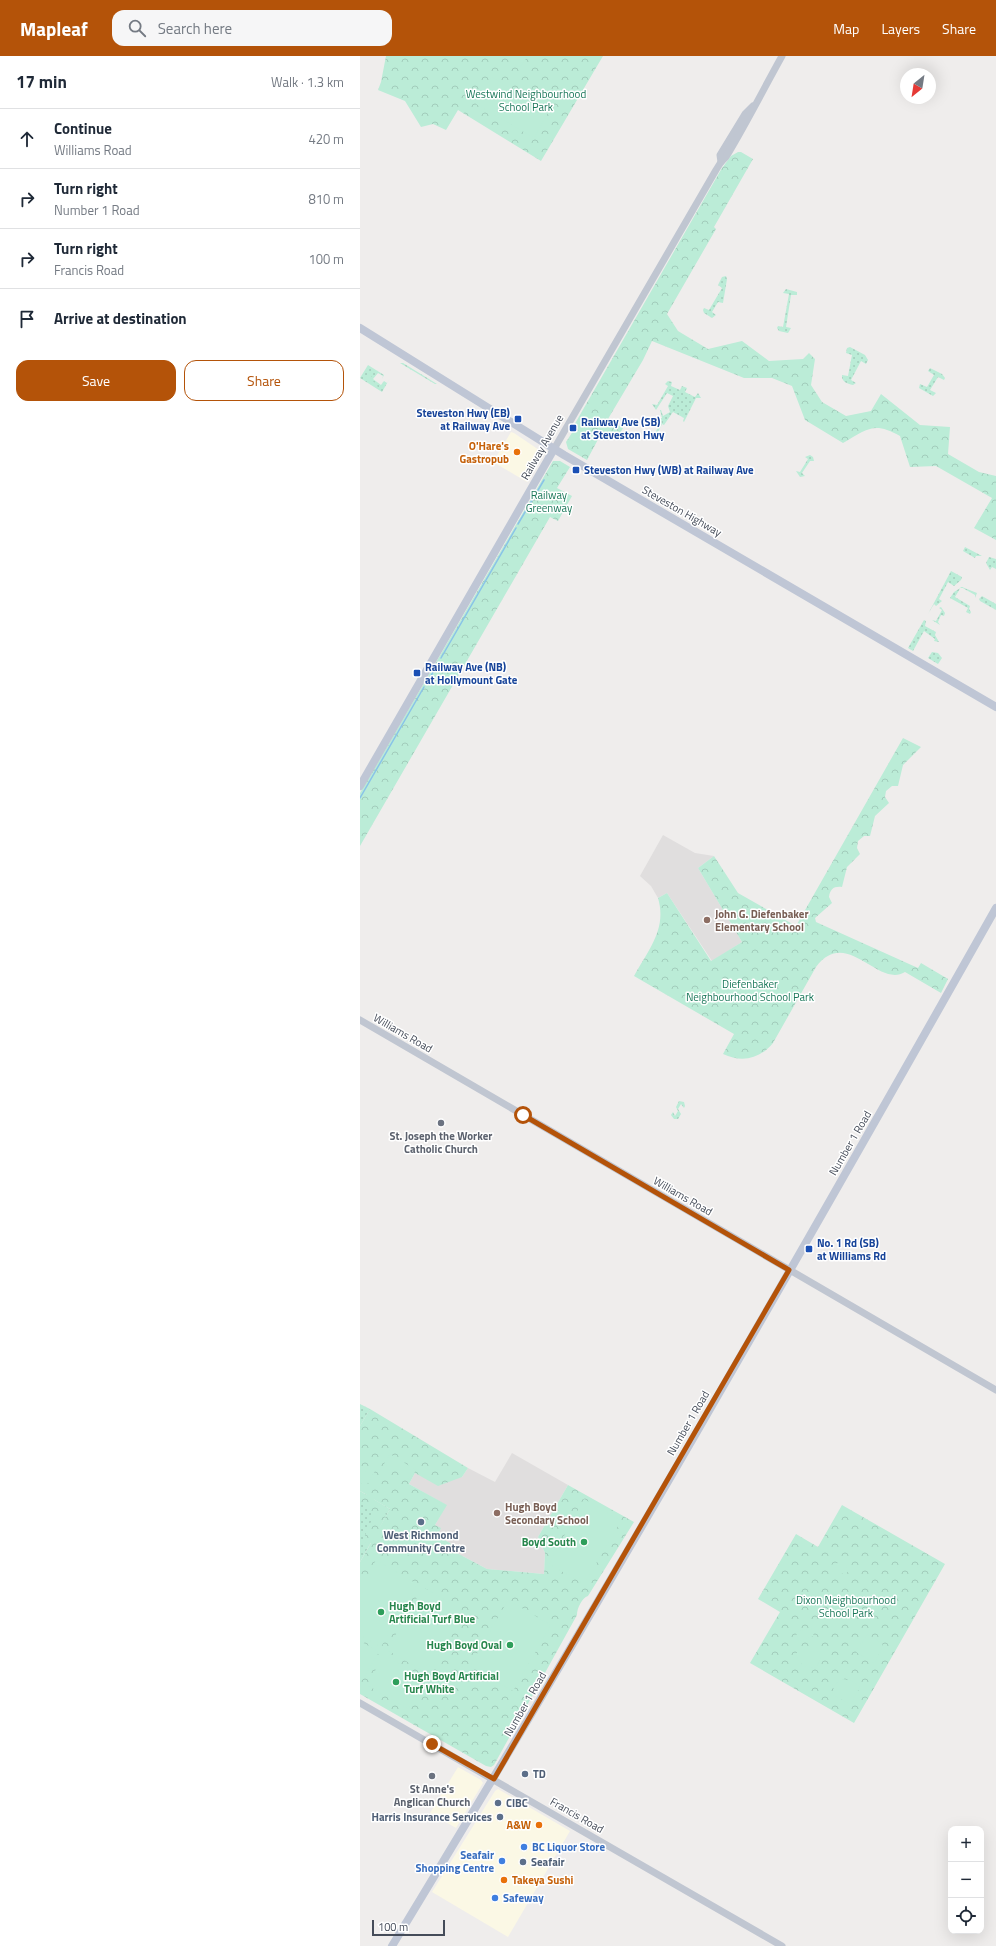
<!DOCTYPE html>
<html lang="en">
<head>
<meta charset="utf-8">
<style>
	body { margin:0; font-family:"Titillium Web",sans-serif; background:#f6f6f7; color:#1f2937 }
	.controls { position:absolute; right:12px; bottom:12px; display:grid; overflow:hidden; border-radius:8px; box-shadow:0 4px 16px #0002 }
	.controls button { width:36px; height:36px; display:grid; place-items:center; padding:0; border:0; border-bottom:1px solid #e0e1e3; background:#fff; color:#1f2937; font:20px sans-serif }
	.compass { position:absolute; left:540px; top:12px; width:36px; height:36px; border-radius:50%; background:#fff; box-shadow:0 4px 16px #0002; rotate:210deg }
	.scale { position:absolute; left:12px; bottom:10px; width:73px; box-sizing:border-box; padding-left:4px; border:2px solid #454c59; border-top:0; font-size:11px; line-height:14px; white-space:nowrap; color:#454c59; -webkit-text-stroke:3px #fff; paint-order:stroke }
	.stop { position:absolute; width:12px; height:12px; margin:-9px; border:3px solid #b45309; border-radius:50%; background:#fff }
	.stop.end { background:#b45309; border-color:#fff; box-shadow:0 1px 4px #0008 }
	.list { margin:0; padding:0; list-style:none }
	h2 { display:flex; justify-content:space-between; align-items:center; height:52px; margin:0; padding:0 16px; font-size:17px }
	h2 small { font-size:13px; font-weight:400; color:#747a83 }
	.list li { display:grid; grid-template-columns:26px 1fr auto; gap:12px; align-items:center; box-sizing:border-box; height:60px; padding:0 16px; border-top:1px solid #e0e1e3 }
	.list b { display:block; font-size:15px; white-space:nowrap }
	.list p { margin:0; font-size:13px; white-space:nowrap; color:#747a83 }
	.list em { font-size:13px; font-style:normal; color:#747a83 }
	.actions { display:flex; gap:8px; padding:12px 16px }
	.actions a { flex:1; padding:9px 0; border:1px solid #b45309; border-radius:12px; text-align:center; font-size:14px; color:#b45309 }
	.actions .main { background:#b45309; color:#fff }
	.icon { flex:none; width:22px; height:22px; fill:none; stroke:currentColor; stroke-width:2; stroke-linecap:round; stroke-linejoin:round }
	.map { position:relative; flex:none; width:636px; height:1890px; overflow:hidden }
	header { display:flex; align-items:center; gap:24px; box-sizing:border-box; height:56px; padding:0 20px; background:#b45309; color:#fff }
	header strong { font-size:19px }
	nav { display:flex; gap:22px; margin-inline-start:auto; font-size:14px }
	.search { width:280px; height:36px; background:#f6f6f7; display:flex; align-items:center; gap:10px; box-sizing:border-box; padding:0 14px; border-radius:12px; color:#747a83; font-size:15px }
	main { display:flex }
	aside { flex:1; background:#fff }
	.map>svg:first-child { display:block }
	.commercial { fill:#fbf8e5 }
	.education { fill:#e0dede }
	.grass { fill:url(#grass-dots) }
	.forest { fill:url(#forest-crowns); fill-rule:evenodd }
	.pitch { fill:#bbecd7 }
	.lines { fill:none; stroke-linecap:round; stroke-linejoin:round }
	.stream { stroke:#89c3e8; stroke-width:1.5 }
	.tertiary { stroke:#c0c6d1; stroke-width:7 }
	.secondary { stroke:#bfc6d5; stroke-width:8 }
	.route { stroke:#b45309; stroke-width:5 }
	.transit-dot { fill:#1a4fb4; stroke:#fff; stroke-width:1.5 }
	.food-dot { fill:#e8710a; stroke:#fff; stroke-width:1.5 }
	.education-dot { fill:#8d6e63; stroke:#fff; stroke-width:1.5 }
	.worship-dot { fill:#6b7280; stroke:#fff; stroke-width:1.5 }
	.service-dot { fill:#5c6f8a; stroke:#fff; stroke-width:1.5 }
	.leisure-dot { fill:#2e9e5b; stroke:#fff; stroke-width:1.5 }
	.shop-dot { fill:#3f7fe0; stroke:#fff; stroke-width:1.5 }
	.labels { text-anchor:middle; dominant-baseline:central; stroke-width:3; stroke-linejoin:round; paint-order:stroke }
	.park-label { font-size:11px; fill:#197759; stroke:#fff }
	.transit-label { font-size:11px; font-weight:bold; fill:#164399; stroke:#fff; text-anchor:start }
	.food-label { font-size:11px; font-weight:bold; fill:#c56008; stroke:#fff; text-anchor:end }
	.street-label { font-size:11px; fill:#454c59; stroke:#fff }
	.education-label { font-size:11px; font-weight:bold; fill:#785e54; stroke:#fff; text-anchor:start }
	.worship-label { font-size:11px; font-weight:bold; fill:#5b616d; stroke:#fff }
	.service-label { font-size:11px; font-weight:bold; fill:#4e5e75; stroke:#fff; text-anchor:start }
	.leisure-label { font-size:11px; font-weight:bold; fill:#27864d; stroke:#fff; text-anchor:end }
	.shop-label { font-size:11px; font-weight:bold; fill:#366cbe; stroke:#fff; text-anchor:start }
</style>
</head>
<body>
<header>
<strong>Mapleaf</strong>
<div class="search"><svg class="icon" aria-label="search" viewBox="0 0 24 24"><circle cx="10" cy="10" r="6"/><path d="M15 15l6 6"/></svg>Search here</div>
<nav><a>Map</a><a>Layers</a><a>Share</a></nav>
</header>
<main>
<aside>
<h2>17 min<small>Walk · 1.3 km</small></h2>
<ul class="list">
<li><svg class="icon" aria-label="ahead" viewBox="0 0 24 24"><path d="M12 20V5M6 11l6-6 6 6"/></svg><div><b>Continue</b><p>Williams Road</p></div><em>420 m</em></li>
<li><svg class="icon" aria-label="right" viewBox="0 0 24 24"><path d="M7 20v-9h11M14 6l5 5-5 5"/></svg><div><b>Turn right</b><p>Number 1 Road</p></div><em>810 m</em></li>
<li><svg class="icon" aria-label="right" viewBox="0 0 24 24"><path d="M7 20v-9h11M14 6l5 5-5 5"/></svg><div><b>Turn right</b><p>Francis Road</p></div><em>100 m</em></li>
<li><svg class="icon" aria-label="arrive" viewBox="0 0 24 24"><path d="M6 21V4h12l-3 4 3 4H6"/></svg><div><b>Arrive at destination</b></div></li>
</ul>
<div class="actions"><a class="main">Save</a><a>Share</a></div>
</aside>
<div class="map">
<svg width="636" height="1890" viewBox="0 0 636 1890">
	<defs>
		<pattern id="grass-dots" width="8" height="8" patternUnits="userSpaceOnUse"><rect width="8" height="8" fill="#bbecd7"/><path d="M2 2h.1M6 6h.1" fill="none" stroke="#a2ccbb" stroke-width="1.8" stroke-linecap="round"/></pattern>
		<pattern id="forest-crowns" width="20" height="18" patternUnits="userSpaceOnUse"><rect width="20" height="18" fill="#bbecd7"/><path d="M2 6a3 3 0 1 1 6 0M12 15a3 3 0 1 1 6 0" fill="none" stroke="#a2ccbb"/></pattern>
	</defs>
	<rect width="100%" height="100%" fill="#efedec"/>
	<!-- commercial -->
	<g class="commercial">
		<path d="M151,376l3,1 28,19v3l-15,27 -34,-20z"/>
		<path d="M98,1711l23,13 2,3 -27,45 -26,-15z"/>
		<path d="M138,1733l72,42 -62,106 -76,-45 63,-101z"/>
	</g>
	<!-- education -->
	<g class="education">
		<path d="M303,779l32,18 19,3 -16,12 44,74 -30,19 -45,-68 -9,5 -7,-12 -11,-10z"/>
		<path d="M152,1397l56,32 -30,52 7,16 -1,21 -57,-5 -32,-17 -5,-9 -13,-7 -2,-11 11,-20 -37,-21 6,-11 47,4 6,-9 27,14z"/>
	</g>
	<!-- grass -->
	<g class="grass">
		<path d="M366,220l1,3 -4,24 -5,-1 -6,10 4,3 -4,3 -8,-5 -1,-3 1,-2 5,2 13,-22 -4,-3 4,-8z"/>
		<path d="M426,233l11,3v3h-6l-5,32 5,1 -3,5 -9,-2 -2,-3 1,-2 5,1 6,-33 -6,-1z"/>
		<path d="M490,291l15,8 3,5 -2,4 -5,-3 -10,19 5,3 -3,2c-6,-1 -12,-4 -11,-10l6,1 4,-21 -6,-2 1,-5z"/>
		<path d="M40,307h3l34,21h-2z"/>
		<path d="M8,309l16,10 -2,4 1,-3 -5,-3 -5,6 8,6 3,-4 3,2 3,-5 -8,14 -22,-14z"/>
		<path d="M570,312l12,6 3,4 -1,2 -6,-3 -8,13 6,3 -3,3 -14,-8 1,-4 7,3 7,-12 -6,-4z"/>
		<path d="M308,325l4,1 -1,4 9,4 2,-4 5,2 -2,4 10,5 3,-4 3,5h-5l-12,24 -1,-1 1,-3 -11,-6 -9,13 -2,-1 -7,14 -6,-3 2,-4 4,2 6,-11 -3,-3 4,-1 -2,-8h1l2,6 7,-4 -2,-6 5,-10 -6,-3 -11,17 -4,-6 5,1 11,-19 -3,-2z"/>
		<path d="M450,399l3,2 1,4h-4l-8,12 3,3 -5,1 -4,-6 4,1 8,-13 -3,-2z"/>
		<path d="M605,491l17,9h-6l-1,2 -12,-7z"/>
		<path d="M629,501l7,2v10l-4,-2 -2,3 -4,-7z"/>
		<path d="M591,515l11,6 -1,3 -7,6 -6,-4 -9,17 3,2 -6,5 -2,-2 -6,10z"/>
		<path d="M601,531l-6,10 15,9 -1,3 2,3 -1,2 -4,-2 2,-4 -18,-10 4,-6 8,-5 15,6 -2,5v-3z"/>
		<path d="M622,540l14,8v6l-16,-9 -1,-2z"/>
		<path d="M581,551l4,6 -1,3 -3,-1 -3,7 2,3 -8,-5 4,1 6,-11 -3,-2z"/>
		<path d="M564,564l2,1 -1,5 11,6 -1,3 4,7 -5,-1 1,-2 -11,-8 -11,20 -5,-3z"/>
		<path d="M572,596l6,1 4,5 -4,6 -10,-6z"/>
		<path d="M319,1045l5,1 1,4 -1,2 -3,-4 -3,5 3,5 -3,5h-4l-3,-4 2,-3 2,4 3,-5 -2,-4z"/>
		<path d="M0,1348l10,5 -10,17z"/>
		<path d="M0,1435l30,18 -30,53z"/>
	</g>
	<!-- forest -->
	<g class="forest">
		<path d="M26,0h217l-62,105 -83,-51 -12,20 -13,-6 -12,3 -16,-26 -27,-11 3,-8z"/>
		<path d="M378,96h3l12,7 -39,68 2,2 -49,85 11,17 30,18 34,-8 27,20 34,-2 6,-6 6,6 -4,26 11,17 24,14 25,-5 10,-17 39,31 30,2 -2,27 31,18 17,4v64l-22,-12 18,-30 -56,-32 -26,1 -10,-31c-26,-15 -33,-7 -57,7l-38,-23 -13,-34 -20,-8h-28l-92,-37 -9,19 -35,59 15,9 -7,12 -14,-8 -15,28 -19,-11 -2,-7 9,-14 -2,-1 149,-259 9,-12z"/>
		<path d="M9,318l3,2 -1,4 6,4 1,5 -11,-8z"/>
		<path d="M193,405h7l10,6 -13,21 15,8 -14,25 -8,-4 -190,329v-53z"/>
		<path d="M543,682l18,9 -18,18 -5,21h-6l-6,5 -1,6 4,6 -14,13 -5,20h-6l-6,5 -1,7 3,6 -13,13 -5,20c-8,-1 -12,2 -13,10l3,6 -17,15 1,4 102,46 3,-5 27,16 -7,14 -36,-21c-27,17 -58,-46 -89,-5l-43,76c-13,16 -31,20 -50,11l11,-20 -100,-58c15,-27 33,-47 24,-78l9,-5 44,68 31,-19 -44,-74 16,-12 24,37 58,33z"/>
		<path d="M10,1353l98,59 -6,9 -24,9 -23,-13 -6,11 38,21 -12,20 6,3 -4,8 13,7 5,9 32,17 57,5 1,-21 -7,-16 30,-52 66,37 -46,74c-6,2 -11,12 -11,19l-83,150 -3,2 -5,-1 -126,-72v-132l11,-19 -5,1 -3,-4 10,-23 -2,-5 -11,-11v-8l7,2 -7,-4v-65zM13,1443l17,10 -12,21 8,-15 -3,-7z"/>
		<path d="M482,1449l103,59 -91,159 -104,-60 30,-51 -22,-13 38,-65 22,13z"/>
	</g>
	<!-- pitch -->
	<g class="pitch">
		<path d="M142,0h26l-8,11z"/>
		<path d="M132,21l57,34 -15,27 -58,-34z"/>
		<path d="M30,1398l26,16 -6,10 -26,-16z"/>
		<path d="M7,1411l8,4 -9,15 -6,-3z"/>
		<path d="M224,1443l37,22 -37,63 -35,-20z"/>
		<path d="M33,1483l18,10 -5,10 -18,-11z"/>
		<path d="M16,1504l41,24 -36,63 -21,-12v-46z"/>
		<path d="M485,1505l3,11 -14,4 -3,-11z"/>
		<path d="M63,1531l41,24 -36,63 -41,-24z"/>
		<path d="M148,1544l43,25 -38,66 -43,-25z"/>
		<path d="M451,1572l3,8 -16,5 -2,-9z"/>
		<path d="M507,1578l15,9 1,4 -9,16 -18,-11z"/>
		<path d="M0,1585l19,11 -18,30 -1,-1z"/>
		<path d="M449,1590l7,1 5,12 -5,8 -5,1 -8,-2 -7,-10 1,-4z"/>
		<path d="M24,1599l41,23 -17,31 -41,-24z"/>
		<path d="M483,1623l9,2 8,6 -9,16h-3l-15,-8c-1,-8 3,-13 10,-16z"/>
	</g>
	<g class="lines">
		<!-- stream -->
		<g class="stream">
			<path d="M158,468l26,-44"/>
			<path d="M81,602l75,-130"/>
			<path d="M67,627l11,-20"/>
			<path d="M0,742l64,-111"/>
		</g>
		<!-- tertiary -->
		<g class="tertiary">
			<path d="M361,106l-1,-7 25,-41 8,-8"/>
			<path d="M194,393l162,-279 5,-8 5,-5c20,-33 37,-67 56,-101"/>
			<path d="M0,964l636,370"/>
			<path d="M0,1647l422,243"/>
		</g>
		<!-- secondary -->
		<g class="secondary">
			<path d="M0,272l204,127 432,252"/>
			<path d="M0,730l194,-337"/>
			<path d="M32,1890c208,-342 407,-689 604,-1038"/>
		</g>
	</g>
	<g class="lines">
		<!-- route -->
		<path class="route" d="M72,1688l62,35 295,-509 -266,-155"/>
	</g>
	<!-- markers -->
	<g class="transit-dot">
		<rect x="154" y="359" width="8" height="8" rx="2"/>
		<rect x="209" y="368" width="8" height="8" rx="2"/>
		<rect x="212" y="410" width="8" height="8" rx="2"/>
		<rect x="53" y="613" width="8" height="8" rx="2"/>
		<rect x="445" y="1189" width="8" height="8" rx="2"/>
	</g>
	<g class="food-dot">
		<circle cx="157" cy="396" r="4"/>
		<circle cx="179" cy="1769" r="4"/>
		<circle cx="144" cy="1824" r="4"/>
	</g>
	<g class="education-dot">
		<circle cx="347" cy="864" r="4"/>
		<circle cx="137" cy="1457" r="4"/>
	</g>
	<g class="worship-dot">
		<circle cx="81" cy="1067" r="4"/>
		<circle cx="72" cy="1720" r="4"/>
	</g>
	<g class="service-dot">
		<circle cx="61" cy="1466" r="4"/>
		<circle cx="165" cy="1718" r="4"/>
		<circle cx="138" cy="1747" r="4"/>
		<circle cx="140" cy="1761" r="4"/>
		<circle cx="163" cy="1806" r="4"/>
	</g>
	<g class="leisure-dot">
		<circle cx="224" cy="1486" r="4"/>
		<circle cx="21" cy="1556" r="4"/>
		<circle cx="150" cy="1589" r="4"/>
		<circle cx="36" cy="1626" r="4"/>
	</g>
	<g class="shop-dot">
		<circle cx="164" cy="1791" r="4"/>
		<circle cx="142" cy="1805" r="4"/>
		<circle cx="135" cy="1842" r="4"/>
	</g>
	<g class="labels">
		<!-- park labels -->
		<g class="park-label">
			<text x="166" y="38">Westwind Neighbourhood<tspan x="166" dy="13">School Park</tspan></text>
			<text x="189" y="439">Railway<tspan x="189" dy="13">Greenway</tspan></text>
			<text x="390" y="928">Diefenbaker<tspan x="390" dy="13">Neighbourhood School Park</tspan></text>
			<text x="486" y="1544">Dixon Neighbourhood<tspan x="486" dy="13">School Park</tspan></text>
		</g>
		<!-- transit labels -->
		<g class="transit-label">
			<text x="150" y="357" text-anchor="end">Steveston Hwy (EB)<tspan x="150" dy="13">at Railway Ave</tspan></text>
			<text x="221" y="366">Railway Ave (SB)<tspan x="221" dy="13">at Steveston Hwy</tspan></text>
			<text x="224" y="414">Steveston Hwy (WB) at Railway Ave</text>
			<text x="65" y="611">Railway Ave (NB)<tspan x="65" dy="13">at Hollymount Gate</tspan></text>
			<text x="457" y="1187">No. 1 Rd (SB)<tspan x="457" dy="13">at Williams Rd</tspan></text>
		</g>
		<!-- food labels -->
		<g class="food-label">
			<text x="149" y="390">O'Hare's<tspan x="149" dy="13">Gastropub</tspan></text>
			<text x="171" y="1769">A&amp;W</text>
			<text x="152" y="1824" text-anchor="start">Takeya Sushi</text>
		</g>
		<!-- street labels -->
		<g class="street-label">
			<text transform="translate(182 391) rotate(-60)">Railway Avenue</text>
			<text transform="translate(322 455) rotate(30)">Steveston Highway</text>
			<text transform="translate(43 977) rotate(30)">Williams Road</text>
			<text transform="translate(490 1087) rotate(-60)">Number 1 Road</text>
			<text transform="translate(323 1140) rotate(30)">Williams Road</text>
			<text transform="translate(328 1367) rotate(-60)">Number 1 Road</text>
			<text transform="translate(165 1648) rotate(-60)">Number 1 Road</text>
			<text transform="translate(217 1759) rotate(30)">Francis Road</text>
		</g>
		<!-- education labels -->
		<g class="education-label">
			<text x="355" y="858">John G. Diefenbaker<tspan x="355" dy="13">Elementary School</tspan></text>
			<text x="145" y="1451">Hugh Boyd<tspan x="145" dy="13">Secondary School</tspan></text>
		</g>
		<!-- worship labels -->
		<g class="worship-label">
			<text x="81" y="1080">St. Joseph the Worker<tspan x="81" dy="13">Catholic Church</tspan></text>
			<text x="72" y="1733">St Anne's<tspan x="72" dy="13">Anglican Church</tspan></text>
		</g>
		<!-- service labels -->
		<g class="service-label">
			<text x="61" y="1479" text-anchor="middle">West Richmond<tspan x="61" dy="13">Community Centre</tspan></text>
			<text x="173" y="1718">TD</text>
			<text x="146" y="1747">CIBC</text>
			<text x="132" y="1761" text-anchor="end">Harris Insurance Services</text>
			<text x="171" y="1806">Seafair</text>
		</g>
		<!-- leisure labels -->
		<g class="leisure-label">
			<text x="216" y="1486">Boyd South</text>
			<text x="29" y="1550" text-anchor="start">Hugh Boyd<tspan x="29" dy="13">Artificial Turf Blue</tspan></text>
			<text x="142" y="1589">Hugh Boyd Oval</text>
			<text x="44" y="1620" text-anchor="start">Hugh Boyd Artificial<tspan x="44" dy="13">Turf White</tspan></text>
		</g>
		<!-- shop labels -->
		<g class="shop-label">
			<text x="172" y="1791">BC Liquor Store</text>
			<text x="134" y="1799" text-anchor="end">Seafair<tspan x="134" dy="13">Shopping Centre</tspan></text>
			<text x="143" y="1842">Safeway</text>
		</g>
	</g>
</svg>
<div class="controls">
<button>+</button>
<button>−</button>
<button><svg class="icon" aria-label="locate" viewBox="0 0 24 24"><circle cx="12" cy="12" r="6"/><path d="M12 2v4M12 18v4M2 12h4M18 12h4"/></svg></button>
</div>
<svg class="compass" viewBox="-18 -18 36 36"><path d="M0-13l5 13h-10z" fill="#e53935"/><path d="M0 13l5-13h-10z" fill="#747a83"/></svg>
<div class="scale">100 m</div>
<div class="stop" style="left:163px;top:1059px"></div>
<div class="stop end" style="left:72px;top:1688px"></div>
</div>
</main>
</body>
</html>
